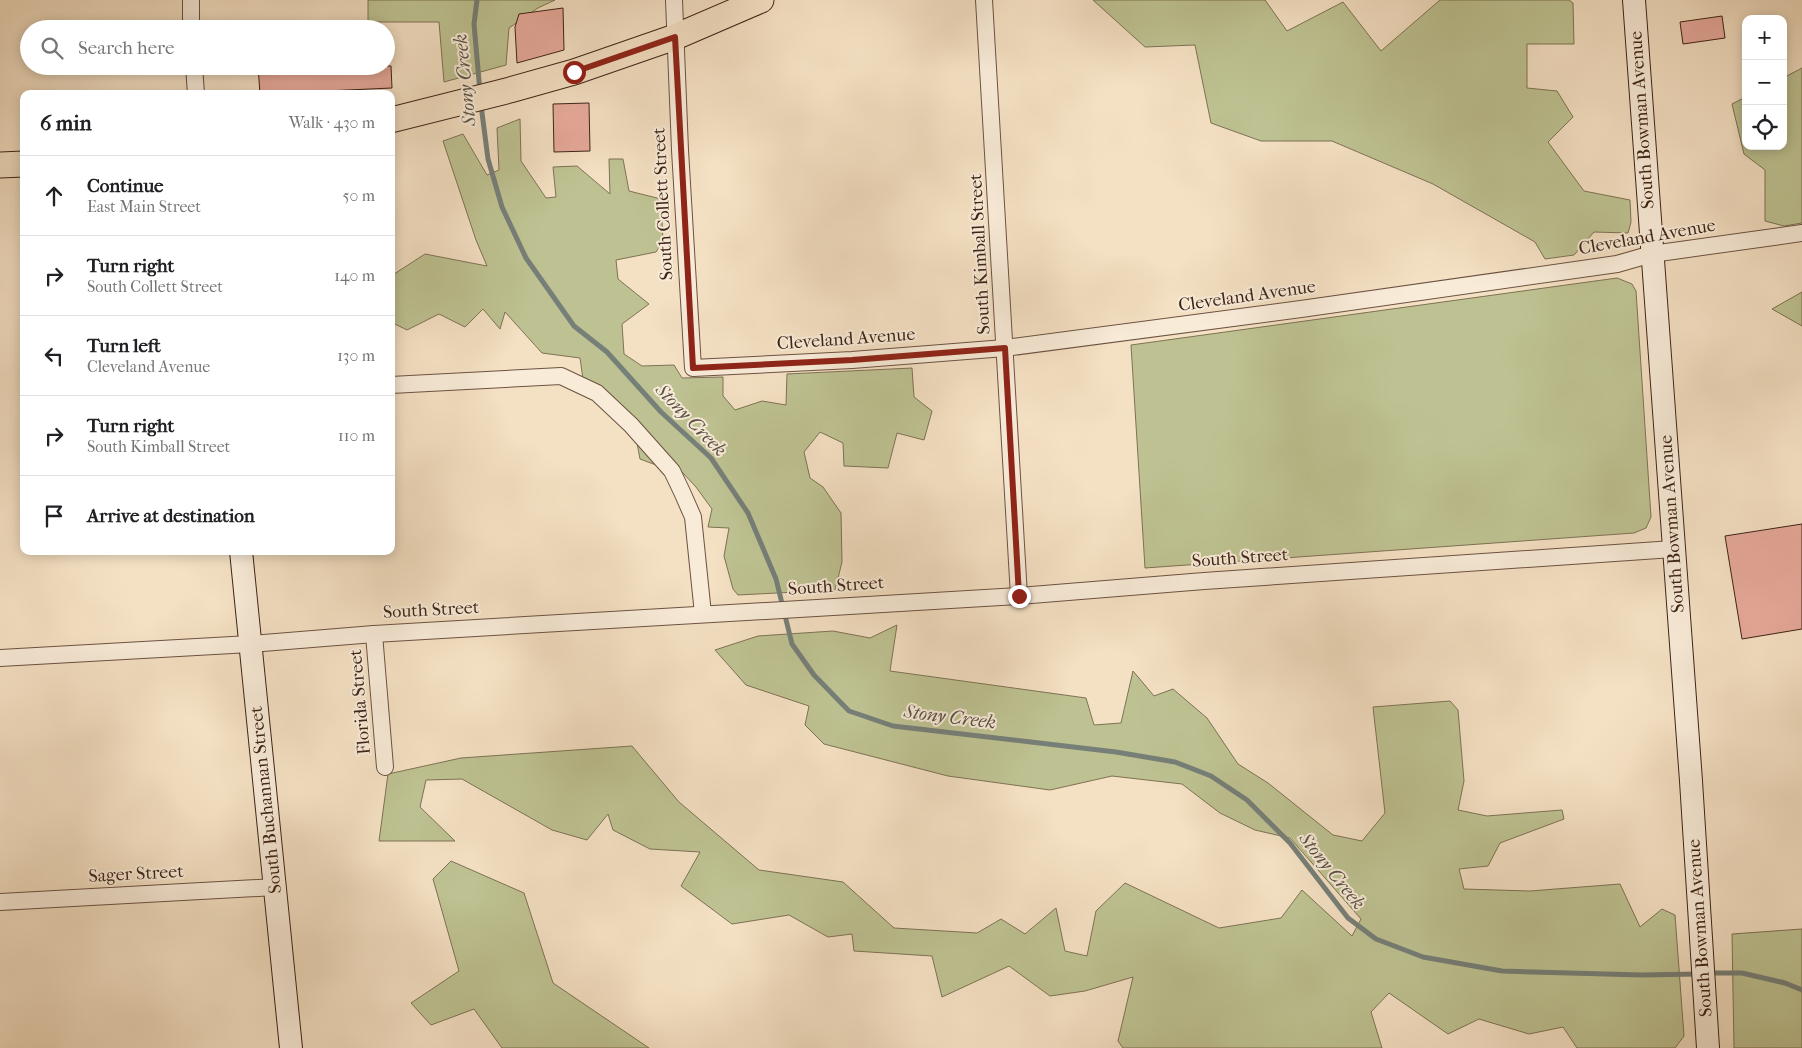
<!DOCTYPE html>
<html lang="en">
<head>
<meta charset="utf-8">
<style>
	body { margin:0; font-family:"IM FELL French Canon",serif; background:#f6f6f6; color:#202124 }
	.controls { position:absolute; right:15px; top:15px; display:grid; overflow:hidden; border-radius:10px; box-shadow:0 2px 12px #0003 }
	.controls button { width:45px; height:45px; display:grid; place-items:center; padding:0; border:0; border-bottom:1px solid #e0e0e0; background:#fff; color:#202124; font:25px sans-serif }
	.stop { position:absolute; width:15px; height:15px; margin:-11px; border:4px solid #8f2418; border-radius:50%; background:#fff }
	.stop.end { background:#8f2418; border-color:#fff; box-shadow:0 1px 5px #0008 }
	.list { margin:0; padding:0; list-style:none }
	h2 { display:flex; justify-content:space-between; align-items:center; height:65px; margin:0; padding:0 20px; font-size:21px }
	h2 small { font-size:16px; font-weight:400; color:#757577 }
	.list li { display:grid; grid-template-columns:32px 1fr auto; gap:15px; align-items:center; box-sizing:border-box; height:80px; padding:0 20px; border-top:1px solid #e0e0e0 }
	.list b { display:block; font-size:19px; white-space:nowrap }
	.list p { margin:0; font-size:16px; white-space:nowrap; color:#757577 }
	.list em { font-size:16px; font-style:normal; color:#757577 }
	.icon { flex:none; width:28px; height:28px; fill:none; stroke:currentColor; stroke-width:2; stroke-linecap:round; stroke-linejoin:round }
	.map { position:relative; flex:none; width:1802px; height:1048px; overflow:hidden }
	.search { position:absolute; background:#fff; box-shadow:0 2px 12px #0003; left:20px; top:20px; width:375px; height:55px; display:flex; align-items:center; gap:12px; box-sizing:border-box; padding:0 18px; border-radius:28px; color:#757577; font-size:19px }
	.panel { position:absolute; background:#fff; box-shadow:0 2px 12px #0003; left:20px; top:90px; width:375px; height:465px; border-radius:10px }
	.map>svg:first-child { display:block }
	.green { fill:#bec292; stroke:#7e7254 }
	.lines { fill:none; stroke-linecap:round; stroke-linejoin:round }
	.stream { stroke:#767f78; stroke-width:5 }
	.building { fill:#e6a99a; stroke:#3e2317 }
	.street-casing { stroke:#6c5242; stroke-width:18 }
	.secondary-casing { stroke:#3e2317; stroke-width:24 }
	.primary-casing { stroke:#3e2317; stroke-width:27 }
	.street { stroke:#f8ebd8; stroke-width:16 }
	.secondary { stroke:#f8ebd8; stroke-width:22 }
	.primary { stroke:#f4e0c3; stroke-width:25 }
	.route { stroke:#8f2418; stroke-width:6 }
	.labels { text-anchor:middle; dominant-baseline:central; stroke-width:4; stroke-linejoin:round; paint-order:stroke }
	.street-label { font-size:18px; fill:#3e2317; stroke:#f8ebd8 }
	.water-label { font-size:19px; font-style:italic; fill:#5a5147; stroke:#f8ebd8 }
</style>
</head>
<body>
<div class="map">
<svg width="1802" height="1048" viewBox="0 0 1802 1048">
	<rect width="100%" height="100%" fill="#f4e0c3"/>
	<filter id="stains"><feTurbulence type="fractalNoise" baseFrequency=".004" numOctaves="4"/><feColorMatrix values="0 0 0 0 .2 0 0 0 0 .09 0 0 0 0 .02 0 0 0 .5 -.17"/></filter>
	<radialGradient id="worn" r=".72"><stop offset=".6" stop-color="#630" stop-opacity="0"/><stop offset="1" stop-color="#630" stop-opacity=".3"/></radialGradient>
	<!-- green -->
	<g class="green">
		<path d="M368,0h187l-17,8 -29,20 -3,37 -62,17 -5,-60h-71z"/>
		<path d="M1093,0h172l22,31 56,-29 38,49 59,-51h129l4,3 1,41h-47v44l30,3 16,26 -25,25 36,49 46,9 1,22 -3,11 -34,-1 -20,23 -29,4 -10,-17 -102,-58 -101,-43h-71l-50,-18 -16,-78 -50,2z"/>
		<path d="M1802,68v155l-18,3 -19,-5v-51l-21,-16 -12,-50 14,-7v49h37v-68z"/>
		<path d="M520,119l1,42 25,37 10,-1 -3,-30 24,-1 33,28 -1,-35h14l6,32 32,8 2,43 -7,10 -40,8 2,19 31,25 -27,20 2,30 18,12 32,-1 8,13 41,-1v19l12,14 27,-9 24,4 1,-31 125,-6 2,29 18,14 -8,29 -27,-7 -9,35 -44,-2 -1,-23 -23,-11 -16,20 6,26 13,9 18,26 1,49 -7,28 -97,5 -5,-6 -9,-33 5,-28 -21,-1 4,-18 -16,-22 -29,-31 -11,9 -16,-6 -3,-16 -43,-43 -11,-21 -3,-21 -38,-5 -37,-41 -5,17 -17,-20 -18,18 -26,-13 -32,16 -16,-8v-46l34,-22 62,12 -11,-26 -33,-99 20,-7 24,41 12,-5 -2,-42z"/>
		<path d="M1617,278l15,6 4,7 15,226 -5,11 -12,5 -489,35 -14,-223z"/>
		<path d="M1802,292v34l-30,-17z"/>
		<path d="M897,625l-7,46 196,27 8,27 27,-2 12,-52 21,25 19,-7 34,29 31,46 30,19 65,52 29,6 23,-28 -12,-106 77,-6 8,9 6,71 -6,29 29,6 75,-6 2,9 -64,24 -12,23 -29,3 5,20 66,2 90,-7 20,43 22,-18 13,6 9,121 -9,12h-98l-14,-21 -34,7 -50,-15 -31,15 -59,-41 -18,19 11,36h-259l-5,-7 15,-64 -48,14 -35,5 -41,-30 -67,31 -10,-41 -78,-5 -2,-17 -24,3 -39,-22 -57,9 -51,-38 19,-34 -50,-3 -37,-19 -5,-16 -21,26 -35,-10 -90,-51 -36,1 -6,27 35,34h-76l9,-67 73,-16 171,-12 47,56 80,68 84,12 51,46 83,5 24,-14 24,15 31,-26 9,43 22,5 9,-45 29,-28 94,45 62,-10 21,-28 50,46 9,-17 -71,-81 -35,-8 -35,-17 -38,-29 -70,-8 -62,14 -102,-14 -124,-32 -19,-19 4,-19 -63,-21 -31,-35 43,-14 75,-5 37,7z"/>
		<path d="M451,861l73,32 29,90 96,65h-147l-28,-39 -43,16 -20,-22 48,-32 -26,-92z"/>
		<path d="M1802,929v119h-68l-2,-114z"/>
	</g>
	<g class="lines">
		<!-- stream -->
		<g class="stream">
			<path d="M477,0l-3,24 6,68"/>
			<path d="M481,105l7,54 14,48 24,51 48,68 33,26 54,60 50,46 37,55 28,66 16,65 22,31 35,36 44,15 223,26 59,10 36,14 36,24 43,43 58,75 28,21 47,18 79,14 140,4 56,-1"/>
			<path d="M1709,973h33l43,10 17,7"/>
		</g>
	</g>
	<!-- building -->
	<g class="building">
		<path d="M563,8l1,42 -47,13 -2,-36 4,-13z"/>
		<path d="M1722,16l3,22 -42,6 -3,-22z"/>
		<path d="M258,66h133l1,22 -132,6z"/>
		<path d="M589,103l1,48 -36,1 -1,-48z"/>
		<path d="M1802,524v105l-60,10 -17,-103z"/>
	</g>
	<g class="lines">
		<!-- street casing -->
		<g class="street-casing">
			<g id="street">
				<path d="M191,0v29"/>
				<path d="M674,0l6,150 13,218 159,-8 153,-12 296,-39 316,-45 35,-10 150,-21"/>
				<path d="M984,0l35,596"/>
				<path d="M194,66l2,28"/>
				<path d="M391,385l170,-9 36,17 34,32 41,46 10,21 11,25 10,97"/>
				<path d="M374,634l11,133"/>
				<path d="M0,658l250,-14 124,-10 645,-38 185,-15 469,-32"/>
				<path d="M0,902l275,-15"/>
			</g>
		</g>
		<!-- secondary casing -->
		<g class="secondary-casing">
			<g id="secondary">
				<path d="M1634,0l57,781 17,267"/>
				<path d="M241,551l50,497"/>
			</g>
		</g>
		<!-- primary casing -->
		<g class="primary-casing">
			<g id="primary">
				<path d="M391,120l119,-30 64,-18 101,-35 86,-37"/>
				<path d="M0,165l24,-1"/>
			</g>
		</g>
		<!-- street -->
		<use href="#street" class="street"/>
		<!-- secondary -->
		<use href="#secondary" class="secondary"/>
		<!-- primary -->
		<use href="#primary" class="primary"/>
	</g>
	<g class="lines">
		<!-- route -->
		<path class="route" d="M574,72l101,-35 18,331 159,-8 153,-12 14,248"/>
	</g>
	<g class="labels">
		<!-- street labels -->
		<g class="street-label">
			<text transform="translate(1642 120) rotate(-94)">South Bowman Avenue</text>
			<text transform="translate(663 204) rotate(-93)">South Collett Street</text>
			<text transform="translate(1647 237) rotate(-10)">Cleveland Avenue</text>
			<text transform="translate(980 254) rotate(-93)">South Kimball Street</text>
			<text transform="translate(1247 296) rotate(-8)">Cleveland Avenue</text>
			<text transform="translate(846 339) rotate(-4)">Cleveland Avenue</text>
			<text transform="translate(1672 524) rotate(-94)">South Bowman Avenue</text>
			<text transform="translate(1240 558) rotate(-4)">South Street</text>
			<text transform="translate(836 586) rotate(-4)">South Street</text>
			<text transform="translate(431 610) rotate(-3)">South Street</text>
			<text transform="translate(360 702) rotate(-95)">Florida Street</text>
			<text transform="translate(266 800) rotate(-96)">South Buchannan Street</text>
			<text transform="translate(136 874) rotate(-3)">Sager Street</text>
			<text transform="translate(1700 928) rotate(-94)">South Bowman Avenue</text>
		</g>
		<!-- water labels -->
		<g class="water-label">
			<text transform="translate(465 80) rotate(-96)">Stony Creek</text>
			<text transform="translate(691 420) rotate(46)">Stony Creek</text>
			<text transform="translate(950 717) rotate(7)">Stony Creek</text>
			<text transform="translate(1332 871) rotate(51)">Stony Creek</text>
		</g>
	</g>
	<rect width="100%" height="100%" filter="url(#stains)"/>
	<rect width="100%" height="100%" fill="url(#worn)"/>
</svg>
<div class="controls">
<button>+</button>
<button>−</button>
<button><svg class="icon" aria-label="locate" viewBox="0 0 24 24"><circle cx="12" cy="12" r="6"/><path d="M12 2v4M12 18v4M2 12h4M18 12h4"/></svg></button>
</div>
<div class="stop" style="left:574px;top:72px"></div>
<div class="stop end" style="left:1019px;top:596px"></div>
<div class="search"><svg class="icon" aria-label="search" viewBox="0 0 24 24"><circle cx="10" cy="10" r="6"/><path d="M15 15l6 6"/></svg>Search here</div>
<section class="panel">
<h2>6 min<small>Walk · 430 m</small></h2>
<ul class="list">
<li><svg class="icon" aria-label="ahead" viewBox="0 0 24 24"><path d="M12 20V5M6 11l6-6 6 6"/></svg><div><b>Continue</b><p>East Main Street</p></div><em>50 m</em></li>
<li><svg class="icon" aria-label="right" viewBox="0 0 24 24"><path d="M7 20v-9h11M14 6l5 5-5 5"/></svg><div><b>Turn right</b><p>South Collett Street</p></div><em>140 m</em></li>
<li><svg class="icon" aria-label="left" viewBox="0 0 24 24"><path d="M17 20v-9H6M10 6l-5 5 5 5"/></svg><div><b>Turn left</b><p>Cleveland Avenue</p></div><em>130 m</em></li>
<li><svg class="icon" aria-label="right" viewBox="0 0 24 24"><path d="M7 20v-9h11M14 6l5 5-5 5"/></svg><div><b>Turn right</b><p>South Kimball Street</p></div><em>110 m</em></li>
<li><svg class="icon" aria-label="arrive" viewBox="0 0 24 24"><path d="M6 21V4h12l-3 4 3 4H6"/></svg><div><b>Arrive at destination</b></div></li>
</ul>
</section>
</div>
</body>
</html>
